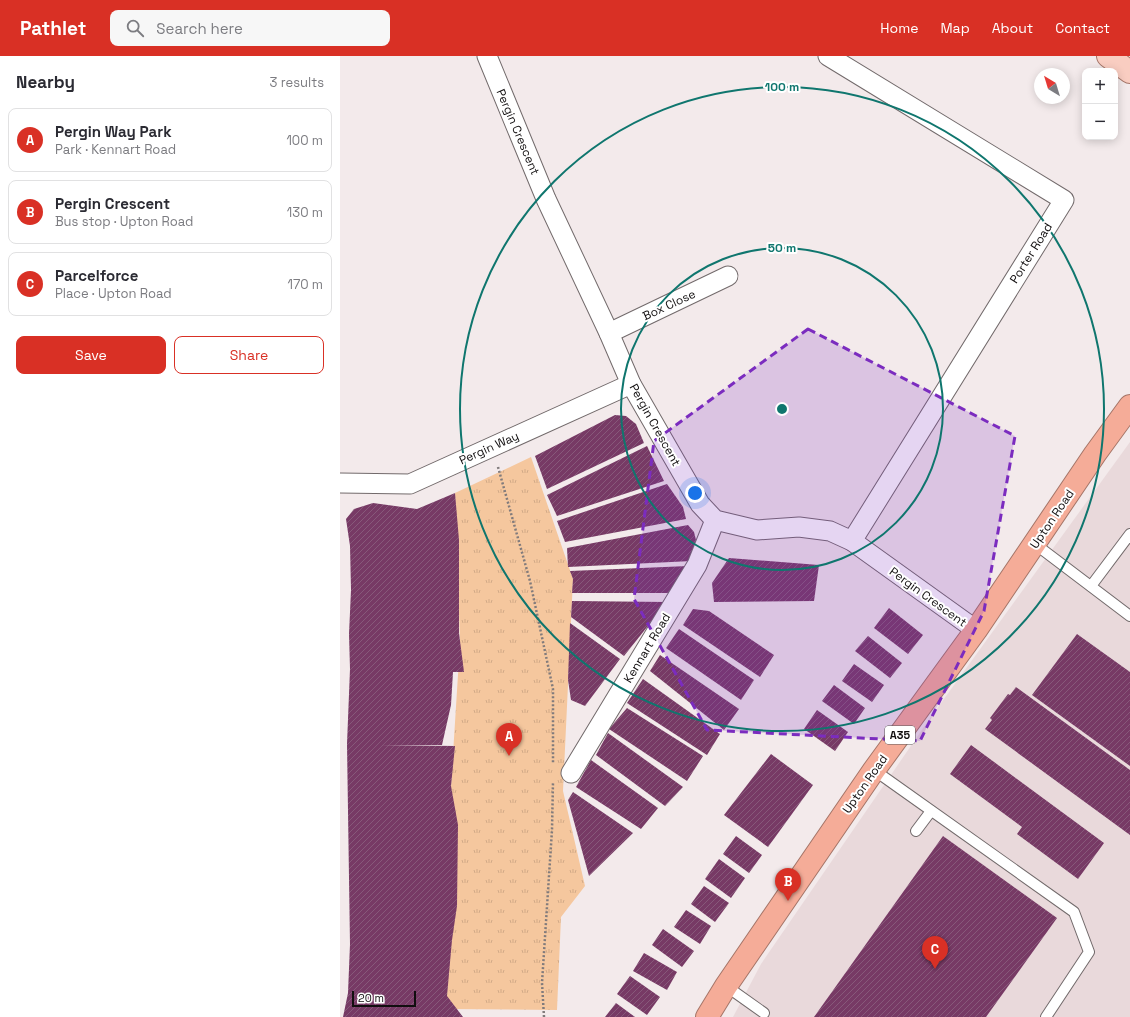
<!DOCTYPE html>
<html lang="en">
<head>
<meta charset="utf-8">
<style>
	body { margin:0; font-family:"Space Grotesk",sans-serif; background:#f7f7f7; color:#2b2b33 }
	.controls { position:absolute; right:12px; top:12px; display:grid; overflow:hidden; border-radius:8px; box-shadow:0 2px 10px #0003 }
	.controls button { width:36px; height:36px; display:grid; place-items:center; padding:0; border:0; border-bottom:1px solid #e1e1e2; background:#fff; color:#2b2b33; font:20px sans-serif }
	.compass { position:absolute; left:694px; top:12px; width:36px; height:36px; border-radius:50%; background:#fff; box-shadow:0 2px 10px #0003; rotate:322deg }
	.scale { position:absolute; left:12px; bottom:10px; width:64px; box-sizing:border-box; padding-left:4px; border:2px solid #110e0f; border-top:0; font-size:11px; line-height:14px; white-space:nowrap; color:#110e0f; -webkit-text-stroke:3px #fff; paint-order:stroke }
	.you { position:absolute; left:355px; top:437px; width:14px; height:14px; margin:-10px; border:3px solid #fff; border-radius:50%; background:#1a73e8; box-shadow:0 0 0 6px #1a73e833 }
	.badge { display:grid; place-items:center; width:26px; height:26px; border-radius:50%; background:#d93025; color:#fff; font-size:13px; font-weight:700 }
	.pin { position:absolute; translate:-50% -33px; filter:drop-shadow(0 1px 2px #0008) }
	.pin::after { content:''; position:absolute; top:21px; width:14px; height:12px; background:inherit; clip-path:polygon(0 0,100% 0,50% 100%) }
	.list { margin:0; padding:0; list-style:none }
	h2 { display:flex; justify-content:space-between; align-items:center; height:52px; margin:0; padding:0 16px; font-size:17px }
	h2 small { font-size:13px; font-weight:400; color:#7c7c81 }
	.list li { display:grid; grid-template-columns:26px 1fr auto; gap:12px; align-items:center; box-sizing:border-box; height:64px; margin:0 8px 8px; padding:0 8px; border:1px solid #e1e1e2; border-radius:8px }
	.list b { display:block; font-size:15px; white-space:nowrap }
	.list p { margin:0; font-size:13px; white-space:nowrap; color:#7c7c81 }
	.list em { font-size:13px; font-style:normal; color:#7c7c81 }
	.actions { display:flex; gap:8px; padding:12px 16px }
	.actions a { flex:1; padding:9px 0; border:1px solid #d93025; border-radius:8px; text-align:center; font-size:14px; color:#d93025 }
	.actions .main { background:#d93025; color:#fff }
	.icon { flex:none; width:22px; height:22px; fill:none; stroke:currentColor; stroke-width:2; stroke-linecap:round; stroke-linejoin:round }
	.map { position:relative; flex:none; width:790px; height:961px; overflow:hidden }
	header { display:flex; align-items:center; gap:24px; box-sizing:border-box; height:56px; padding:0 20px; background:#d93025; color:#fff }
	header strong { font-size:19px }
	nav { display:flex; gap:22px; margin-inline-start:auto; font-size:14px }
	.search { width:280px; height:36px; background:#f7f7f7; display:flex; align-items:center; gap:10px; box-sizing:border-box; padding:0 14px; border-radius:8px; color:#7c7c81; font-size:15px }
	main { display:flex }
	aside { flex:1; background:#fff }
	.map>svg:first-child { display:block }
	.built { fill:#e9d9db }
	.park { fill:url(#park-tufts) }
	.building { fill:url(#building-hatch) }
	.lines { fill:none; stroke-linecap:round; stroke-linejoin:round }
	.lane-casing { stroke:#726a6b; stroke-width:12 }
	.street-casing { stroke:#726a6b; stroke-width:21 }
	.primary-casing { stroke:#a57568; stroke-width:24 }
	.highway-casing { stroke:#a57568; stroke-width:24 }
	.path { stroke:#817b7c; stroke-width:2.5; stroke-dasharray:2 2; stroke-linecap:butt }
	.lane { stroke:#fff; stroke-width:10 }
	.street { stroke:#fff; stroke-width:19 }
	.primary { stroke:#f9cdc1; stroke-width:22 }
	.highway { stroke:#f5ac98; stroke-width:22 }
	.marked { fill:#7b2cbf; fill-opacity:0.2; stroke:#7b2cbf; stroke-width:3; stroke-dasharray:8 5; stroke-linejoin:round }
	.ring { fill:none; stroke:#0f766e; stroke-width:2 }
	.labels { text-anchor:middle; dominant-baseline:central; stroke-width:4; stroke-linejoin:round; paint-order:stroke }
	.shield { fill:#fff; stroke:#585657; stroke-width:1 }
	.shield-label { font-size:11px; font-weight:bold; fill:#110e0f }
	.street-label { font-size:12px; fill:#110e0f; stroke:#fff }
	.centre { fill:#0f766e; stroke:#fff; stroke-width:2 }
	.ring-label { font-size:12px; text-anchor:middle; font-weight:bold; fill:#0f766e; stroke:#fff; stroke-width:4; stroke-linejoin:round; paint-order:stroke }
</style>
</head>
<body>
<header>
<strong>Pathlet</strong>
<div class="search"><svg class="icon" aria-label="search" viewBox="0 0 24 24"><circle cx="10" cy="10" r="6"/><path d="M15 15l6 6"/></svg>Search here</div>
<nav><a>Home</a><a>Map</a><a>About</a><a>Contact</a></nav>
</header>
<main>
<aside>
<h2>Nearby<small>3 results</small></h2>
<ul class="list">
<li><span class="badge">A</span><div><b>Pergin Way Park</b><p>Park · Kennart Road</p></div><em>100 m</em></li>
<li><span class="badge">B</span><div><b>Pergin Crescent</b><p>Bus stop · Upton Road</p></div><em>130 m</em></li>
<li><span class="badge">C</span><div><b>Parcelforce</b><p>Place · Upton Road</p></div><em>170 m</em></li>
</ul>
<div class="actions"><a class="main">Save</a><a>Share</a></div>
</aside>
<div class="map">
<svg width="790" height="961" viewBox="0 0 790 961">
	<defs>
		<pattern id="park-tufts" width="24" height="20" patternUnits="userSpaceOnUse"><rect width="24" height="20" fill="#f5c79e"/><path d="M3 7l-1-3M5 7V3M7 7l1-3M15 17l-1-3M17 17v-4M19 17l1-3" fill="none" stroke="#d1aa87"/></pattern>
		<pattern id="building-hatch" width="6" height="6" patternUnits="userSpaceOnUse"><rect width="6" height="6" fill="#773a65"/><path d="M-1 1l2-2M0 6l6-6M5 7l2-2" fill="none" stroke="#87597a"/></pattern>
	</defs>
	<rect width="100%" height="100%" fill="#f3eaeb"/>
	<!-- built -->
	<path class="built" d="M790,386v575h-397l28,-53 167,-243z"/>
	<!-- park -->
	<path class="park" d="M191,401l42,122 -10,212 22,95 -24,31 -4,93 -113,-1 3,-13 4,-210 9,-143 -5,-150z"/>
	<!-- building -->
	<g class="building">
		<path d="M275,359l11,1 10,8 8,19 -97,46 -12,-33z"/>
		<path d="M307,390l17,35 -107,35 -10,-21z"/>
		<path d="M327,428l16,23 3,12 -121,23 -8,-21z"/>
		<path d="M115,437l4,47v93l5,39h-11l-2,33 -9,40h-61l74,1 -4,40 7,39 -1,81 -5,34 -5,56 16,21h-120l5,-24 2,-49 -3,-200 3,-75 -1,-35 2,-44 -1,-44 -4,-27 8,-10 19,-6 44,6z"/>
		<path d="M348,469l6,7 2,8 -4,21 -124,6 -1,-19z"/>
		<path d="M389,502l90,7 -5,36 -100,1 -2,-19z"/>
		<path d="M348,510l-16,27h-100l1,-14 -3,-8z"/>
		<path d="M232,545l95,1 -43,54 -53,-39z"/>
		<path d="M549,552l34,27 -15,19 -34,-26z"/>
		<path d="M353,553l16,2 65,44 -14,22 -77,-52z"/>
		<path d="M230,567l50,36 -35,47 -14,-6 -3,-20z"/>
		<path d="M339,573l75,51 -13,20 -75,-52z"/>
		<path d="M737,578l53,38v94l-98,-71z"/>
		<path d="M528,580l34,27 -12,15 -35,-27z"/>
		<path d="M320,599l79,54 -15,21 -74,-59z"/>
		<path d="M514,608l30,21 -12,17 -30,-21z"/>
		<path d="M303,623l77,55 -13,21 -80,-52z"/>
		<path d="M494,629l31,23 -11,16 -32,-23z"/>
		<path d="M676,631l114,83v65l-145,-106 7,-9 -2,-2 18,-24 2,1z"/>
		<path d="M287,652l76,48 -16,25 -78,-52z"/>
		<path d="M477,654l31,22 -13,19 -31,-22z"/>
		<path d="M268,677l75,54 -18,19 -69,-51z"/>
		<path d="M631,689l133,98 -26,36 -61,-45 5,-7 -72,-53z"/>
		<path d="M431,698l42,31 -45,62 -44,-32z"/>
		<path d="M251,704l67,48 -17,21 -65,-42z"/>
		<path d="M233,736l60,41 -44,43 -21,-76z"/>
		<path d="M396,780l26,19 -13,18 -26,-19z"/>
		<path d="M603,780l114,82 -71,99h-172z"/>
		<path d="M379,803l26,19 -14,20 -26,-19z"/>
		<path d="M364,830l25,17 -14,19 -24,-18z"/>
		<path d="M346,854l25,16 -11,18 -26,-17z"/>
		<path d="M323,873l31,22 -12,16 -30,-22z"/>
		<path d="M304,897l33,19 -10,18 -34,-19z"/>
		<path d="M290,920l30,21 -13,18 -30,-21z"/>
		<path d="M276,947l19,14h-30z"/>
	</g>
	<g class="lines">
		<!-- lane casing -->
		<g class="lane-casing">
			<g id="lane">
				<path d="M695,488l95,72"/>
				<path d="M751,530l39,-52"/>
				<path d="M534,714l200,142 15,40 -43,65"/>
				<path d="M576,775l15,-20"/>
				<path d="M386,930l38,27"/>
			</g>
		</g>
		<!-- street casing -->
		<g class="street-casing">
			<g id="street">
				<path d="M147,0l59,143 63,134 22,51 69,120 15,16 42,10 42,-3 31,4 22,10 124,89"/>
				<path d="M488,0l236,144 -212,341"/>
				<path d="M269,277l119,-57"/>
				<path d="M0,427l70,1 221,-100"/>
				<path d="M231,717l126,-208 18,-45"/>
			</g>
		</g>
		<!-- primary casing -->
		<g class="primary-casing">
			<path id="primary" d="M768,0l22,16"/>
		</g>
		<!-- highway casing -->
		<g class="highway-casing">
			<path id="highway" d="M367,961l19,-31 148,-216 102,-140 119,-176 35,-48"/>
		</g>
		<!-- path -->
		<g class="path">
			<path d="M158,411l32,114 23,108v74"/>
			<path d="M204,961l-2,-34 10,-153 1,-48"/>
		</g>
		<!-- lane -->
		<use href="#lane" class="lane"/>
		<!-- street -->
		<use href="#street" class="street"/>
		<!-- primary -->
		<use href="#primary" class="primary"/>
		<!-- highway -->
		<use href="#highway" class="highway"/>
	</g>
	<!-- marked area -->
	<path class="marked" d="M468,273l207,107 -31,175 -64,130 -213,-11 -73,-131 20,-158z"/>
	<!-- distance rings -->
	<g class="ring">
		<circle cx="442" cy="353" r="161"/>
		<circle cx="442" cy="353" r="322"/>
	</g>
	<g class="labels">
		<!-- shield labels -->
		<rect class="shield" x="545" y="670" width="30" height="18" rx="3"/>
		<g class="shield-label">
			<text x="560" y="679">A35</text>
		</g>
		<!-- street labels -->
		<g class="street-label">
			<text transform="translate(178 76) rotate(67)">Pergin Crescent</text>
			<text transform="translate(691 197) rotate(-58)">Porter Road</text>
			<text transform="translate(329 249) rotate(-25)">Box Close</text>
			<text transform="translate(315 369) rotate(61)">Pergin Crescent</text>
			<text transform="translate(149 392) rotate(-24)">Pergin Way</text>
			<text transform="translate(712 463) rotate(-56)">Upton Road</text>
			<text transform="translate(588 541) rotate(36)">Pergin Crescent</text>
			<text transform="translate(307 592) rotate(-59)">Kennart Road</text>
			<text transform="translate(525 728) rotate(-55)">Upton Road</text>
		</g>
	</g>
	<circle cx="442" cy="353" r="6" class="centre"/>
	<g class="ring-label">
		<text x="442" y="35">100 m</text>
		<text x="442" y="196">50 m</text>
	</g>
</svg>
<div class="controls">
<button>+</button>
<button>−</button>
</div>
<svg class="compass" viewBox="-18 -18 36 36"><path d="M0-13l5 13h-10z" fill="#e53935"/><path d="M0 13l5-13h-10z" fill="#7c7c81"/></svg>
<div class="scale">20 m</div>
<div class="you"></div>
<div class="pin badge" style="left:169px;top:700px">A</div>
<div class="pin badge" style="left:448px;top:845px">B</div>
<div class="pin badge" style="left:595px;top:913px">C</div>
</div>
</main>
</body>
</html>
